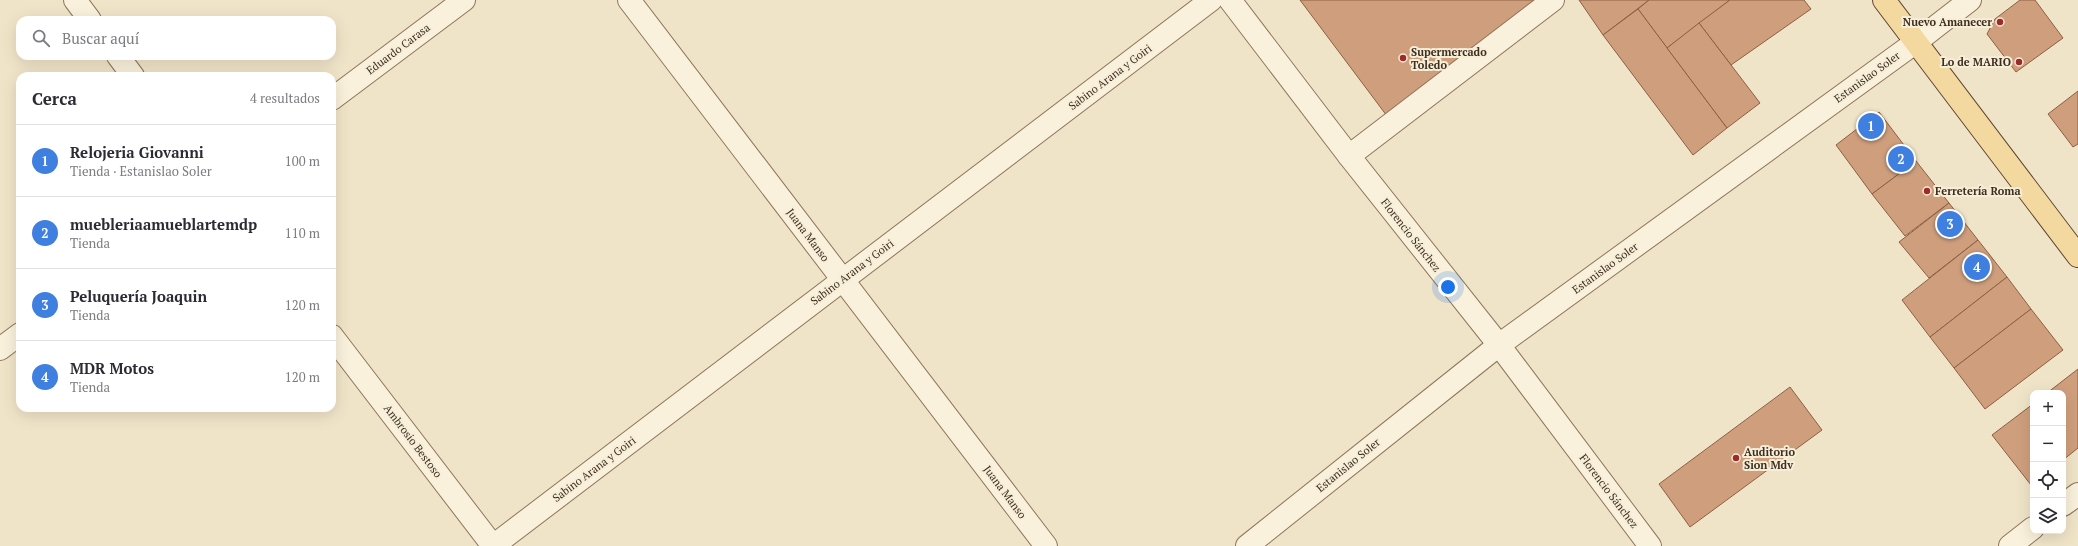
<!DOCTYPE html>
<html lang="es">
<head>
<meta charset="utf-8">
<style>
	body { margin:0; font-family:"PT Serif",serif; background:#f2f2f3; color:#2b2b33 }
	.controls { position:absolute; right:12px; bottom:12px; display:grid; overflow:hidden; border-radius:8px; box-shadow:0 4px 16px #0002 }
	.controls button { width:36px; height:36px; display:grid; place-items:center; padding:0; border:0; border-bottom:1px solid #e1e1e2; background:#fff; color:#2b2b33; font:20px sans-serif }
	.you { position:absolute; left:1448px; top:287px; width:14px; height:14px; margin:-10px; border:3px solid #fff; border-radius:50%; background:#1a73e8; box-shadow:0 0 0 6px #1a73e833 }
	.badge { display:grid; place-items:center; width:26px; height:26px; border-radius:50%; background:#0b8043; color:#fff; font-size:13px; font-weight:700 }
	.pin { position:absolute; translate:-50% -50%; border:2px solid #fff; box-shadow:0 1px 4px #0006 }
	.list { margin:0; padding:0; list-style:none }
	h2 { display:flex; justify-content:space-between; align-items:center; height:52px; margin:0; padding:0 16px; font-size:17px }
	h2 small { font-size:13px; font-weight:400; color:#7c7c81 }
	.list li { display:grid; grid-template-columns:26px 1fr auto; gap:12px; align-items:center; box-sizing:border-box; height:72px; padding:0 16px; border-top:1px solid #e1e1e2 }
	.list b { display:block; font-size:15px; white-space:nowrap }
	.list p { margin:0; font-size:13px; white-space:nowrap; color:#7c7c81 }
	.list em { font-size:13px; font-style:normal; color:#7c7c81 }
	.icon { flex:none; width:22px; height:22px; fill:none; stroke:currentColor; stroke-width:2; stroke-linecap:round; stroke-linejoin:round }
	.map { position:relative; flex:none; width:2078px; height:546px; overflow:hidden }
	.search { position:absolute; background:#fff; box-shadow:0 4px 16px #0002; left:16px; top:16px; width:320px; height:44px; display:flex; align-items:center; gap:10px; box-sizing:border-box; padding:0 14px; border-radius:12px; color:#7c7c81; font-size:15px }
	.panel { position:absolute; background:#fff; box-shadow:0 4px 16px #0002; left:16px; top:72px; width:320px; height:340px; border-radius:12px }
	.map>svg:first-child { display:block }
	.building { fill:#cf9f7d; stroke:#8d5f41 }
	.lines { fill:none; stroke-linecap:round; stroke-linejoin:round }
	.minor-casing { stroke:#8d765c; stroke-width:24 }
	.major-casing { stroke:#5b4430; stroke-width:24 }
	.minor { stroke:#faf1dc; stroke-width:22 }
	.major { stroke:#f3d9a0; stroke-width:22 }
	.poi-dot { fill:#9e2a2b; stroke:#f7eed8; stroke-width:1.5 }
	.labels { text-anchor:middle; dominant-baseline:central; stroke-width:4; stroke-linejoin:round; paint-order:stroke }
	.poi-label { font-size:11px; font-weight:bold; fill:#3d2e20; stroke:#f7eed8; text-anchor:start }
	.street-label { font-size:11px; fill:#3d2e20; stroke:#f7eed8 }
</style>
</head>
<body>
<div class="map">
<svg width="2078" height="546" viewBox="0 0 2078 546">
	<rect width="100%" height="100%" fill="#f0e4c8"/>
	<!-- building -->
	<g class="building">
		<path d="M1300,0h238l-151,116z"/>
		<path d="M1579,0h70l-46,35z"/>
		<path d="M1649,0h81l-63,48 -29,-39z"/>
		<path d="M1730,0h74l7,9 -80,56 -32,-42z"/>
		<path d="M2020,0h15l28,38 -47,34 -29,-38 8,-15z"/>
		<path d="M1638,9l89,119 -34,27 -90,-120z"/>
		<path d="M1699,23l61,80 -33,25 -60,-80z"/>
		<path d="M2078,91v53l-5,3 -25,-33z"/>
		<path d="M1879,112l37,49 -44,33 -36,-49z"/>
		<path d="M1916,161l33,42 -44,33 -33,-42z"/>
		<path d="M1949,203l29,37 -49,38 -30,-36z"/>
		<path d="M1978,240l29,37 -77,60 -28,-37z"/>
		<path d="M2007,277l24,32 -77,59 -24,-31z"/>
		<path d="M2031,309l32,41 -78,59 -31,-41z"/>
		<path d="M2078,369v79l-15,12v-67h-16z"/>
		<path d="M1790,387l32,43 -132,97 -31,-43z"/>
		<path d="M2033,404v79l-2,2 -39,-50z"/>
	</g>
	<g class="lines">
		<!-- minor casing -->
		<g class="minor-casing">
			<g id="minor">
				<path d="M75,0l15,20"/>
				<path d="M629,0l417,546"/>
				<path d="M1230,0l119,156 150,189 151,201"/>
				<path d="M118,56l15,20"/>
				<path d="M332,99l132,-99"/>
				<path d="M1349,156l204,-156"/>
				<path d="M332,336l161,210 718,-546"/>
				<path d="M0,349l20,-15"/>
				<path d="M2063,505l15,-11"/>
				<path d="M1247,546l252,-201 417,-303 54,-42"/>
				<path d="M2010,546l23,-18"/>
			</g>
		</g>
		<!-- major casing -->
		<g class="major-casing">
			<path id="major" d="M1884,0l194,256"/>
		</g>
		<!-- minor -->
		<use href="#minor" class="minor"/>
		<!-- major -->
		<use href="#major" class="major"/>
	</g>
	<!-- markers -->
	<g class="poi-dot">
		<circle cx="2000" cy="22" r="4"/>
		<circle cx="1403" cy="58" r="4"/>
		<circle cx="2019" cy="62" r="4"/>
		<circle cx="1927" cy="191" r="4"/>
		<circle cx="1736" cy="458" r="4"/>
	</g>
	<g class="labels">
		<!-- poi labels -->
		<g class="poi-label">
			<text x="1992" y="22" text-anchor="end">Nuevo Amanecer</text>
			<text x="1411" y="52">Supermercado<tspan x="1411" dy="13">Toledo</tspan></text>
			<text x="2011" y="62" text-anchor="end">Lo de MARIO</text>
			<text x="1935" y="191">Ferretería Roma</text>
			<text x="1744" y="452">Auditorio<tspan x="1744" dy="13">Sion Mdv</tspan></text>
		</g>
		<!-- street labels -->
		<g class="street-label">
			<text transform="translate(398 49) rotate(-37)">Eduardo Carasa</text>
			<text transform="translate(1110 77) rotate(-37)">Sabino Arana y Goiri</text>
			<text transform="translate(1867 77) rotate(-36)">Estanislao Soler</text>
			<text transform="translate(808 235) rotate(53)">Juana Manso</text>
			<text transform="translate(1411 235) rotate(52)">Florencio Sánchez</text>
			<text transform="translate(1605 268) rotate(-36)">Estanislao Soler</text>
			<text transform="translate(852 272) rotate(-37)">Sabino Arana y Goiri</text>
			<text transform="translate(413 441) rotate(53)">Ambrosio Bestoso</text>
			<text transform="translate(1348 465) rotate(-39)">Estanislao Soler</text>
			<text transform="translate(594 469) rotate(-37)">Sabino Arana y Goiri</text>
			<text transform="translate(1609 491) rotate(53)">Florencio Sánchez</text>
			<text transform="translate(1005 492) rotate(53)">Juana Manso</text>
		</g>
	</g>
</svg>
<div class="controls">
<button>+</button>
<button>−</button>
<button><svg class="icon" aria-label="locate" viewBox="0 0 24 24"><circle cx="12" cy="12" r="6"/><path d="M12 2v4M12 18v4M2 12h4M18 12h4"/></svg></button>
<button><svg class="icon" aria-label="layers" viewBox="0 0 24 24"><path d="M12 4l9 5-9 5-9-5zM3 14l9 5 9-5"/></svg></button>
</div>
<div class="you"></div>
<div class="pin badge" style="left:1871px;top:126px;background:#3f7fe0">1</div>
<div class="pin badge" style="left:1901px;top:159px;background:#3f7fe0">2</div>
<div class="pin badge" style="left:1950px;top:224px;background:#3f7fe0">3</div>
<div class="pin badge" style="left:1977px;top:267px;background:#3f7fe0">4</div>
<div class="search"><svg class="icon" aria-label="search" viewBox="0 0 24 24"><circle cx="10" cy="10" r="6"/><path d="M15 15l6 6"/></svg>Buscar aquí</div>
<section class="panel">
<h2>Cerca<small>4 resultados</small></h2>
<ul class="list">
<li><span class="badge" style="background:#3f7fe0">1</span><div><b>Relojeria Giovanni</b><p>Tienda · Estanislao Soler</p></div><em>100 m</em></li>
<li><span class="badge" style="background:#3f7fe0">2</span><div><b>muebleriaamueblartemdp</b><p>Tienda</p></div><em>110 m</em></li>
<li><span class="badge" style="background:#3f7fe0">3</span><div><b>Peluquería Joaquin</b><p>Tienda</p></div><em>120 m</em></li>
<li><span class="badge" style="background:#3f7fe0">4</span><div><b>MDR Motos</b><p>Tienda</p></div><em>120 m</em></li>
</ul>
</section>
</div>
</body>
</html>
